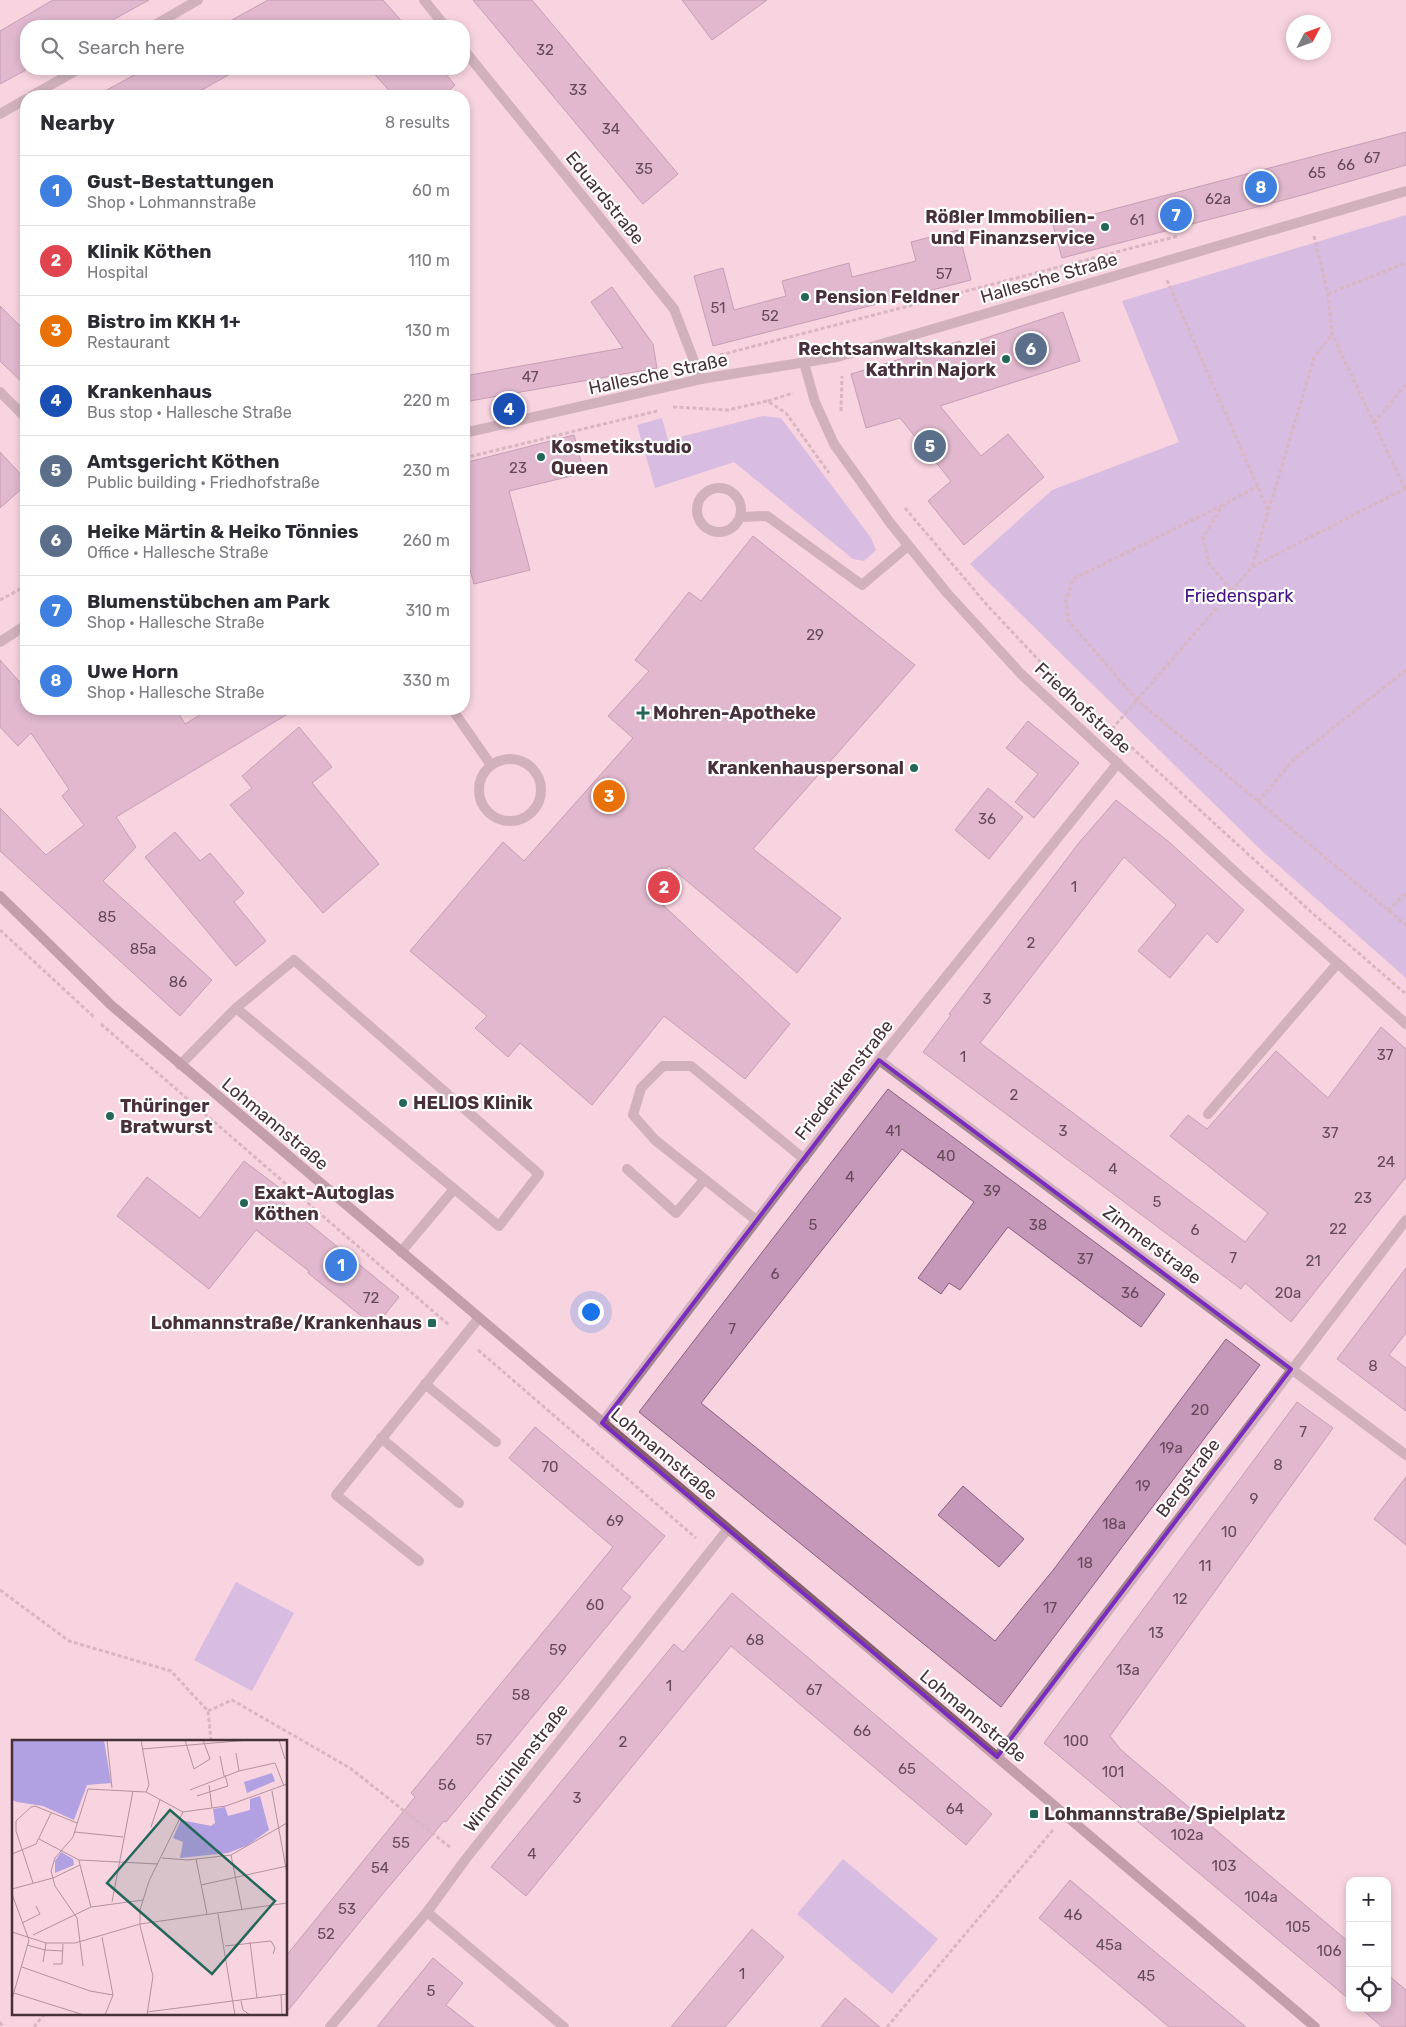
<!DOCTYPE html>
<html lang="en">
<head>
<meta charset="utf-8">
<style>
	body { margin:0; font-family:Rubik,sans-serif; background:#f7f7f7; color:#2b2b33 }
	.controls { position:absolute; right:15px; bottom:15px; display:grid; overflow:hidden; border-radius:10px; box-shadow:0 2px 8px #0003 }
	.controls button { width:45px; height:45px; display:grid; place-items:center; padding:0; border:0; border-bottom:1px solid #e1e1e2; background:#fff; color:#2b2b33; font:25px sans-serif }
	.compass { position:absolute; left:1286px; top:15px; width:45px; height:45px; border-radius:50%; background:#fff; box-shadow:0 2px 8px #0003; rotate:49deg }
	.you { position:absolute; left:590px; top:1311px; width:18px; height:18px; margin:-12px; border:4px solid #fff; border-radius:50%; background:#1a73e8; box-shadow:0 0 0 8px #1a73e833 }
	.badge { display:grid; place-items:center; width:32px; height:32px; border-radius:50%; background:#246759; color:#fff; font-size:16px; font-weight:700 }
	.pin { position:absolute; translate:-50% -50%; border:2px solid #fff; box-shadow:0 1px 5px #0006 }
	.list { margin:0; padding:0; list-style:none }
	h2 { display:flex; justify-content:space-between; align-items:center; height:65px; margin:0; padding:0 20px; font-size:21px }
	h2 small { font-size:16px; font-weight:400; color:#7c7c81 }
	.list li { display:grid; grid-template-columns:32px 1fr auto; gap:15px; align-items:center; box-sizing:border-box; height:70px; padding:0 20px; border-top:1px solid #e1e1e2 }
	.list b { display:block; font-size:19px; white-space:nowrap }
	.list p { margin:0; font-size:16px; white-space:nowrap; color:#7c7c81 }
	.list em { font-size:16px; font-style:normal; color:#7c7c81 }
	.icon { flex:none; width:28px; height:28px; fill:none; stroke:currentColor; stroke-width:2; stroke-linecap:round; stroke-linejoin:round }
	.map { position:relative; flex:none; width:1406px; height:2027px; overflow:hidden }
	.search { position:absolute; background:#fff; box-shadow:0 2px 8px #0003; left:20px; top:20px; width:450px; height:55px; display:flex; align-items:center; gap:12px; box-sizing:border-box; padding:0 18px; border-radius:20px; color:#7c7c81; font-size:19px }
	.panel { position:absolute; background:#fff; box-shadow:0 2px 8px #0003; left:20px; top:90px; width:450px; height:625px; border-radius:20px }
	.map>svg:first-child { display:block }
	.green { fill:#b1a0e2 }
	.building { fill:#c597b9; stroke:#8a5f7f }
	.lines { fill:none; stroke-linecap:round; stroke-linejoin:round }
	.path { stroke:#b2939e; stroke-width:3; stroke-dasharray:4 2.5; stroke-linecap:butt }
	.service { stroke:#a18891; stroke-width:10 }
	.minor { stroke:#a18891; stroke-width:10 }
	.secondary { stroke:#825f6b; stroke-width:10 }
	.marked { fill:none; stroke:#7b2cbf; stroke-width:4; stroke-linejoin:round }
	.poi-dot { fill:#246759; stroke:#fff; stroke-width:2 }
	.labels { text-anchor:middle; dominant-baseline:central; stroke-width:4.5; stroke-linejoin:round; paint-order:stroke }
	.number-label { font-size:15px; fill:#664a59 }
	.street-label { font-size:18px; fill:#473039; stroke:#fff }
	.poi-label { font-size:18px; font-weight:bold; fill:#473039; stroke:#fff; text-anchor:start }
	.park-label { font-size:18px; fill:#451086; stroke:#fff }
	.inset-road { fill:none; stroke:#b1929d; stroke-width:1 }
	.view { fill:#246759; fill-opacity:0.15; stroke:#246759; stroke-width:2.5 }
	.inset-edge { fill:none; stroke:#473039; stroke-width:2.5 }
</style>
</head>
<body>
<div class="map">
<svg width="1406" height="2027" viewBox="0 0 1406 2027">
	<rect width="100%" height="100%" fill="#f8d4e0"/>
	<!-- green -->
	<g class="green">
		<path d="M1406,215v763l-145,-128 -291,-286 82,-74 127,-48 -57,-141z"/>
		<path d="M763,416l18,2 90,120 5,12 -12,11 -11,-2 -119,-97 -79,26 -18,-63 25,-7 6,22z"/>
		<path d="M236,1582l58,31 -42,78 -58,-31z"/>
		<path d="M843,1859l95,80 -46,55 -95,-80z"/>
	</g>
	<!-- building -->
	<g class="building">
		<path d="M53,0h96l-47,26h-76v44l-26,14v-53z"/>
		<path d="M268,0h115l23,26h-185z"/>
		<path d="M473,0h59l146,174 -35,30z"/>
		<path d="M682,0h85l-55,40z"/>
		<path d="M145,69h94l-48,27h-95z"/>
		<path d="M370,69h71l14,16 -12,11h-49z"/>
		<path d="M1406,132v33l-107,31 -237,62 -9,-33z"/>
		<path d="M958,230l13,50 -258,66 -19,-70 29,-8 11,42 52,-14 -4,-15 67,-18 3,14 64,-16 -5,-19z"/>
		<path d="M612,287l41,57 4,24 -193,34v-26l159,-28 -32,-46z"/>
		<path d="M0,306l26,26v54l-26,-25z"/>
		<path d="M1063,312l17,49 -140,45 41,50 27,-22 36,43 -80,68 -36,-44 23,-20 -51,-63 -34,10 -15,-54 109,-33 2,5z"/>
		<path d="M574,435l10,38 -75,18 21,79 -56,14 -10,-36v-85z"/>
		<path d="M0,452l26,28v5l-26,23z"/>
		<path d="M753,536l162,129 -162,184 88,69 -44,55 -128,-107 -22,24 143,134 -45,55 -81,-63 -72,89 -72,-62 -12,14 -33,-29 12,-12 -77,-65 93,-109 21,19 109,-123 -25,-22 41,-45 -14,-11 54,-68 12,9z"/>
		<path d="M0,660l26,29v20h150l9,15 25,-15h86l-180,108 20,30 -33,34 109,99 -32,36 -180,-165v-43l46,47 38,-30 -22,-29 7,-7 -38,-56 -13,13 -18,-19z"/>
		<path d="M1028,721l51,42 -45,55 -19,-16 23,-28 -32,-26z"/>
		<path d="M299,727l33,40 -20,16 67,81 -56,49 -93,-108 22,-17 -10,-12z"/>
		<path d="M988,788l35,29 -34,42 -34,-29z"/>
		<path d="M1116,800l53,42 75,68 -27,33 -10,-10 -37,45 -32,-27 38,-46 -52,-48 -144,186 265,199 23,-29 -98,-77 18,-21 19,14 69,-78 52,47 53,-71 25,22v128l-115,145 -46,-39 -4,6 -318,-237 28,-37 -2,-1 129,-170z"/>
		<path d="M175,832l25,29 10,-8 34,40 -10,9 32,39 -30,25 -91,-109z"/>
		<path d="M888,1089l277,205 -24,33 -133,-100 -48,63 -11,-7 -8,11 -23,-16 56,-76 -72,-53 -201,254 294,238 59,-72 172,-230 34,26 -259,342 -362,-295z"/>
		<path d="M244,1161l41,31 -6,7 120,98 -24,30 -67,-54 1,-2 -53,-41 -47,59 -92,-73 30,-39 53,41z"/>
		<path d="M1406,1268v65l-17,22 17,13v43l-69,-52z"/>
		<path d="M1297,1402l36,26 -223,308 11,14 229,193v57l-306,-257z"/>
		<path d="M535,1427l130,109 -44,53 10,8 -185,225 -2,-1 -73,87 -85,105v-57l129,-159 -4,-4 202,-246 -104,-89z"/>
		<path d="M1406,1477v68l-32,-26z"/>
		<path d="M963,1486l61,53 -25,28 -61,-52z"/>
		<path d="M732,1593l260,221 -26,31 -235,-199 -205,250 -35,-29 183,-223 9,8z"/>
		<path d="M1070,1880l73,62 103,85h-77l-20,-17 -110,-92z"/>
		<path d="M752,1929l32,28 -52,62 -7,8h-54z"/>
		<path d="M433,1958l30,25 -17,22 28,22h-97z"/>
		<path d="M1387,1974l19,16v37h-24l-22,-19h27z"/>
		<path d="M845,1998l35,29h-59z"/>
	</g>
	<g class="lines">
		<!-- path -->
		<g class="path">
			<path d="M1314,236l14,58 4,40 73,155"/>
			<path d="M1167,280l101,230"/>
			<path d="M1328,294l78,-31"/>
			<path d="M720,355l458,-119"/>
			<path d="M768,401l25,-8"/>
			<path d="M673,407l55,3 39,-9 19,12 43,60"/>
			<path d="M841,411l1,-35"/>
			<path d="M1374,423l32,-39"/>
			<path d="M464,458l193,-47"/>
			<path d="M1223,505l-150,74 -7,22 2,19 69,80 269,225"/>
			<path d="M905,508l82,97 59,63"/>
			<path d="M1252,566l62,-208 18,-24"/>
			<path d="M1231,590l-22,-26 -6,-27 20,-32 35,-19"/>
			<path d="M0,600l26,-14"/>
			<path d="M1112,729l140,-162 154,-79"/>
			<path d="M1117,734l193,177 96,83"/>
			<path d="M1258,802l36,-43 112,-89"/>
			<path d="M1388,910l18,-17"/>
			<path d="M0,930l95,88"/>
			<path d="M101,1024l349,302"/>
			<path d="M478,1350l218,188"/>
			<path d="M0,1590l69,51 102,30 37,40 3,30"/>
			<path d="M208,1711l24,-11 118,68 101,80"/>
			<path d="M0,2022l3,5"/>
			<path d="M34,2027l11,-14"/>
			<path d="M887,2027l166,-197"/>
		</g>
		<!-- service -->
		<g class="service">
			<circle cx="719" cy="510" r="22"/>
			<path d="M740,517l27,-1 95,69 46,-39"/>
			<path d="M452,709l39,56"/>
			<circle cx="510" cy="790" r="31"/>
			<path d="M180,1065l56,-57 263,218 40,-52 -245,-214 -58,48"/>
			<path d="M1208,1114l129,-150"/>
			<path d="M627,1169l49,44 28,-33"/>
			<path d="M756,1220l-101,-80 -22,-25 8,-27 22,-22h28l113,93"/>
			<path d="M401,1252l53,-63"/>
			<path d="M425,1384l71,58"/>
			<path d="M381,1438l78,65"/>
			<path d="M419,1561l-83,-66 143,-177"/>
		</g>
		<!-- minor -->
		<g class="minor">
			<path d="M424,0l21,26"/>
			<path d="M153,26l45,-26"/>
			<path d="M464,50l210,259 27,70"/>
			<path d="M31,96l48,-27"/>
			<path d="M0,114l26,-15"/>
			<path d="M804,363l11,39 19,42 57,80 56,69 74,81 224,207 161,143"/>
			<path d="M0,392l26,26"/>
			<path d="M464,433l237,-54 136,-22 569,-166"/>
			<path d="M0,642l26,-17"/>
			<path d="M879,1060l527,395"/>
			<path d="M602,1423l277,-363 239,-297"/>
			<path d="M997,1757l409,-537"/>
			<path d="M427,1912l137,115"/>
			<path d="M330,2027l97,-115 38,-52 262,-330"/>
		</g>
		<!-- secondary -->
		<path class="secondary" d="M0,896l111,109 1204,1022"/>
	</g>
	<!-- marked area -->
	<path d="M0 0H1406V2027H0ZM879,1060l412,309 -294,388 -395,-334z" fill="#f8d4e0" fill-opacity=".55" fill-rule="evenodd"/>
	<path class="marked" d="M879,1060l412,309 -294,388 -395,-334z"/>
	<!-- markers -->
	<g class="poi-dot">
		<circle cx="1105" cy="227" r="5"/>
		<circle cx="805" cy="297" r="5"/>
		<circle cx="1006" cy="359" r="5"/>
		<circle cx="541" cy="457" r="5"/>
		<path d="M640.5 705.5h5v5h5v5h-5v5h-5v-5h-5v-5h5z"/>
		<circle cx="914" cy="768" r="5"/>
		<circle cx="403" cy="1103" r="5"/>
		<circle cx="110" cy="1116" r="5"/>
		<circle cx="244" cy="1203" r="5"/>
		<rect x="427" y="1318" width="10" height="10" rx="2.5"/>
		<rect x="1029" y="1809" width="10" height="10" rx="2.5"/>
	</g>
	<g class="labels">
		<!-- number labels -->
		<g class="number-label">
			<text x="545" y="50">32</text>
			<text x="578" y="90">33</text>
			<text x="611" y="129">34</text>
			<text x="1372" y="158">67</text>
			<text x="1346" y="165">66</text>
			<text x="644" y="169">35</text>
			<text x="1317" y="173">65</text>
			<text x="1218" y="199">62a</text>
			<text x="1137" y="220">61</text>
			<text x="944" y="274">57</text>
			<text x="718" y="308">51</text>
			<text x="770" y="316">52</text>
			<text x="530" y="377">47</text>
			<text x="518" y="468">23</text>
			<text x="815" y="635">29</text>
			<text x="987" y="819">36</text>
			<text x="1074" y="887">1</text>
			<text x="107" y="917">85</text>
			<text x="1031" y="943">2</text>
			<text x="143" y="949">85a</text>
			<text x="178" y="982">86</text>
			<text x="987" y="999">3</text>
			<text x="1385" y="1055">37</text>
			<text x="963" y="1057">1</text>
			<text x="1014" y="1095">2</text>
			<text x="893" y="1131">41</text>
			<text x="1063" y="1131">3</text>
			<text x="1330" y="1133">37</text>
			<text x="946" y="1156">40</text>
			<text x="1386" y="1162">24</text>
			<text x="1113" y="1169">4</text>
			<text x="850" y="1177">4</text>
			<text x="992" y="1191">39</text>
			<text x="1363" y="1198">23</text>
			<text x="1157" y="1202">5</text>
			<text x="813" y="1225">5</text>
			<text x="1038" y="1225">38</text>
			<text x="1338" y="1229">22</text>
			<text x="1195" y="1230">6</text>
			<text x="1233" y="1258">7</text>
			<text x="1085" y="1259">37</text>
			<text x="1313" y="1261">21</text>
			<text x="775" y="1274">6</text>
			<text x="1130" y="1293">36</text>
			<text x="1288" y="1293">20a</text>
			<text x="371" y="1298">72</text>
			<text x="732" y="1329">7</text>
			<text x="1373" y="1366">8</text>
			<text x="1200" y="1410">20</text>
			<text x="1303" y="1432">7</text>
			<text x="1171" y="1448">19a</text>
			<text x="1278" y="1465">8</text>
			<text x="550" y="1467">70</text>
			<text x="1143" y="1486">19</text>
			<text x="1254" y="1499">9</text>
			<text x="615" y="1521">69</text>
			<text x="1114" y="1524">18a</text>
			<text x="1229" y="1532">10</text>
			<text x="1085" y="1563">18</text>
			<text x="1205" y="1566">11</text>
			<text x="1180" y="1599">12</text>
			<text x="595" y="1605">60</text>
			<text x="1050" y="1608">17</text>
			<text x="1156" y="1633">13</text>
			<text x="755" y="1640">68</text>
			<text x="558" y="1650">59</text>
			<text x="1128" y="1670">13a</text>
			<text x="669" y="1686">1</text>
			<text x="814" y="1690">67</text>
			<text x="521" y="1695">58</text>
			<text x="862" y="1731">66</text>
			<text x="484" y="1740">57</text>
			<text x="1076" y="1741">100</text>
			<text x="623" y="1742">2</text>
			<text x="907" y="1769">65</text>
			<text x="1113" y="1772">101</text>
			<text x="447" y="1785">56</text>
			<text x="577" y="1798">3</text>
			<text x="955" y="1809">64</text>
			<text x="1187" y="1835">102a</text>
			<text x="401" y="1843">55</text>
			<text x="532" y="1854">4</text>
			<text x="1224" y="1866">103</text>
			<text x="380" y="1868">54</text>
			<text x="1261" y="1897">104a</text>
			<text x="347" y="1909">53</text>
			<text x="1073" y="1915">46</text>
			<text x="1298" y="1927">105</text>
			<text x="326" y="1934">52</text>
			<text x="1109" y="1945">45a</text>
			<text x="1329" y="1951">106</text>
			<text x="742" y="1974">1</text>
			<text x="1146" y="1976">45</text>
			<text x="431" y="1991">5</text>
		</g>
		<!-- street labels -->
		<g class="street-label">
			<text transform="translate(605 198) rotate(51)">Eduardstraße</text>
			<text transform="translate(1049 278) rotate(-16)">Hallesche Straße</text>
			<text transform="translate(658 374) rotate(-12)">Hallesche Straße</text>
			<text transform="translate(1083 708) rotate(43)">Friedhofstraße</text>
			<text transform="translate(844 1080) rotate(-52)">Friederikenstraße</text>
			<text transform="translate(275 1124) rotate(40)">Lohmannstraße</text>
			<text transform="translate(1152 1245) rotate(37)">Zimmerstraße</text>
			<text transform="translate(664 1454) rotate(40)">Lohmannstraße</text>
			<text transform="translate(1188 1478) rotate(-53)">Bergstraße</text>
			<text transform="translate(973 1716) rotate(40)">Lohmannstraße</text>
			<text transform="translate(516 1768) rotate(-52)">Windmühlenstraße</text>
		</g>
		<!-- poi labels -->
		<g class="poi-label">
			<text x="1095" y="217" text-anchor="end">Rößler Immobilien-<tspan x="1095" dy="21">und Finanzservice</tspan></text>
			<text x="815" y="297">Pension Feldner</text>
			<text x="996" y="349" text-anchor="end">Rechtsanwaltskanzlei<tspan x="996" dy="21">Kathrin Najork</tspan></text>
			<text x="551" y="447">Kosmetikstudio<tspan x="551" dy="21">Queen</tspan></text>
			<text x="653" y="713">Mohren-Apotheke</text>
			<text x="904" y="768" text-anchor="end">Krankenhauspersonal</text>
			<text x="413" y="1103">HELIOS Klinik</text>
			<text x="120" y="1106">Thüringer<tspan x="120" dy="21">Bratwurst</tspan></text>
			<text x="254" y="1193">Exakt-Autoglas<tspan x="254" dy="21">Köthen</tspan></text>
			<text x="422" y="1323" text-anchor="end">Lohmannstraße/Krankenhaus</text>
			<text x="1044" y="1814">Lohmannstraße/Spielplatz</text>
		</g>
		<!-- park labels -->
		<g class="park-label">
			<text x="1239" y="596">Friedenspark</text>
		</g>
	</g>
	<!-- overview -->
	<g transform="translate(12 1740)">
		<rect width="275" height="275" fill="#f8d4e0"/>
		<path d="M0,0h92l7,43 -24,2 -13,35 -31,-14 -26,-4 -5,-2zM260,33l3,8 -28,12 -3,-11zM248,56l9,34 -21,15 -20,8 -48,5 3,-16 -10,-4 8,-18 30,6 4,-3 -2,-14 12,-2 3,9 22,-6v-11zM49,112l12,7 1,6 -19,8v-12z" fill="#b1a0e2"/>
		<path class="inset-road" d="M95,0l5,48M129,0l8,45 -3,7M173,0l9,29 16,-10 -7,-19M267,0l6,19M130,9l107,-9M224,13l3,18M208,16l4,20M197,45l3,23M178,50l49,-19 36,-8 9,23M260,51l15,83M185,56l31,-10 -3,-11M139,87l9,-27M63,92l48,5M27,99l40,21 79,4M0,114l24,-10 15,-31M219,115l11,55M150,118l26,2 43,-5 56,-32M184,119l11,55M68,125l11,42M21,143l-17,-52v-10l15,-14 4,-1 42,17M189,145l86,-19M0,149l41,-11 27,-13 -1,-5M0,154l17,46 -17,59M100,162l21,-111M206,174l17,101M10,183l18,-9 -4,-8M0,192l34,11h29l65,-19 147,-21M21,195l58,-28 52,-7M90,197l11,58 -8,20M238,202l7,56M15,205l18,5 1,-7M213,206l46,-5 4,7 -2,6M31,222l2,-12 18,1M41,224h9l1,-20M71,226l-6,-48 -22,-32 -4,-15 4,-13 18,-21 15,-48 58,3 37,20 43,-6 61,-22M10,227l68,24 23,4M2,253l70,22M269,255l1,20M229,261l2,9 7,5M135,272l140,-18M135,275l6,-39 -13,-50v-16l9,-29 34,-69"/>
		<path class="view" d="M158,70l105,91 -63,73 -105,-91z"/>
		<rect width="275" height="275" class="inset-edge"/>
	</g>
</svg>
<div class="controls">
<button>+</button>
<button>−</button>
<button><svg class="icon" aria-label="locate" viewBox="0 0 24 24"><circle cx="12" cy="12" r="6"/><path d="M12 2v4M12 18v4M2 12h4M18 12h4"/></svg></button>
</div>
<svg class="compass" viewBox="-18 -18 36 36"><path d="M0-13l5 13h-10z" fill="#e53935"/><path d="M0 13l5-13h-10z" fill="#7c7c81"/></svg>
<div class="you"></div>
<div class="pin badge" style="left:341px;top:1265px;background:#3f7fe0">1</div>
<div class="pin badge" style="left:664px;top:887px;background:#e0444e">2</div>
<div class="pin badge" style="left:609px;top:796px;background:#e8710a">3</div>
<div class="pin badge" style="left:509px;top:409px;background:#1a4fb4">4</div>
<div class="pin badge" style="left:930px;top:446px;background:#5c6f8a">5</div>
<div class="pin badge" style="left:1031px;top:349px;background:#5c6f8a">6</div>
<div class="pin badge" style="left:1176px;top:215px;background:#3f7fe0">7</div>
<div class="pin badge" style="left:1261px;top:187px;background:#3f7fe0">8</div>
<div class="search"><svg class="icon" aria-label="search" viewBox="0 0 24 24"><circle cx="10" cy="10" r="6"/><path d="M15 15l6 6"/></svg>Search here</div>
<section class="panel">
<h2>Nearby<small>8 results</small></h2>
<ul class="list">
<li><span class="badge" style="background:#3f7fe0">1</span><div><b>Gust-Bestattungen</b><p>Shop · Lohmannstraße</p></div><em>60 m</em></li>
<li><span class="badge" style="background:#e0444e">2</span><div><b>Klinik Köthen</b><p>Hospital</p></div><em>110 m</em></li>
<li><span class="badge" style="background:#e8710a">3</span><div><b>Bistro im KKH 1+</b><p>Restaurant</p></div><em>130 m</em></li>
<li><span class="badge" style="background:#1a4fb4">4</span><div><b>Krankenhaus</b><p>Bus stop · Hallesche Straße</p></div><em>220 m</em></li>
<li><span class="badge" style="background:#5c6f8a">5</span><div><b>Amtsgericht Köthen</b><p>Public building · Friedhofstraße</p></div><em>230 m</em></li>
<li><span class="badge" style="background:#5c6f8a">6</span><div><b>Heike Märtin &amp; Heiko Tönnies</b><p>Office · Hallesche Straße</p></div><em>260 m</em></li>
<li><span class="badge" style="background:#3f7fe0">7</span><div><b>Blumenstübchen am Park</b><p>Shop · Hallesche Straße</p></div><em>310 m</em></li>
<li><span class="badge" style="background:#3f7fe0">8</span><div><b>Uwe Horn</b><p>Shop · Hallesche Straße</p></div><em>330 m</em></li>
</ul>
</section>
</div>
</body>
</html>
